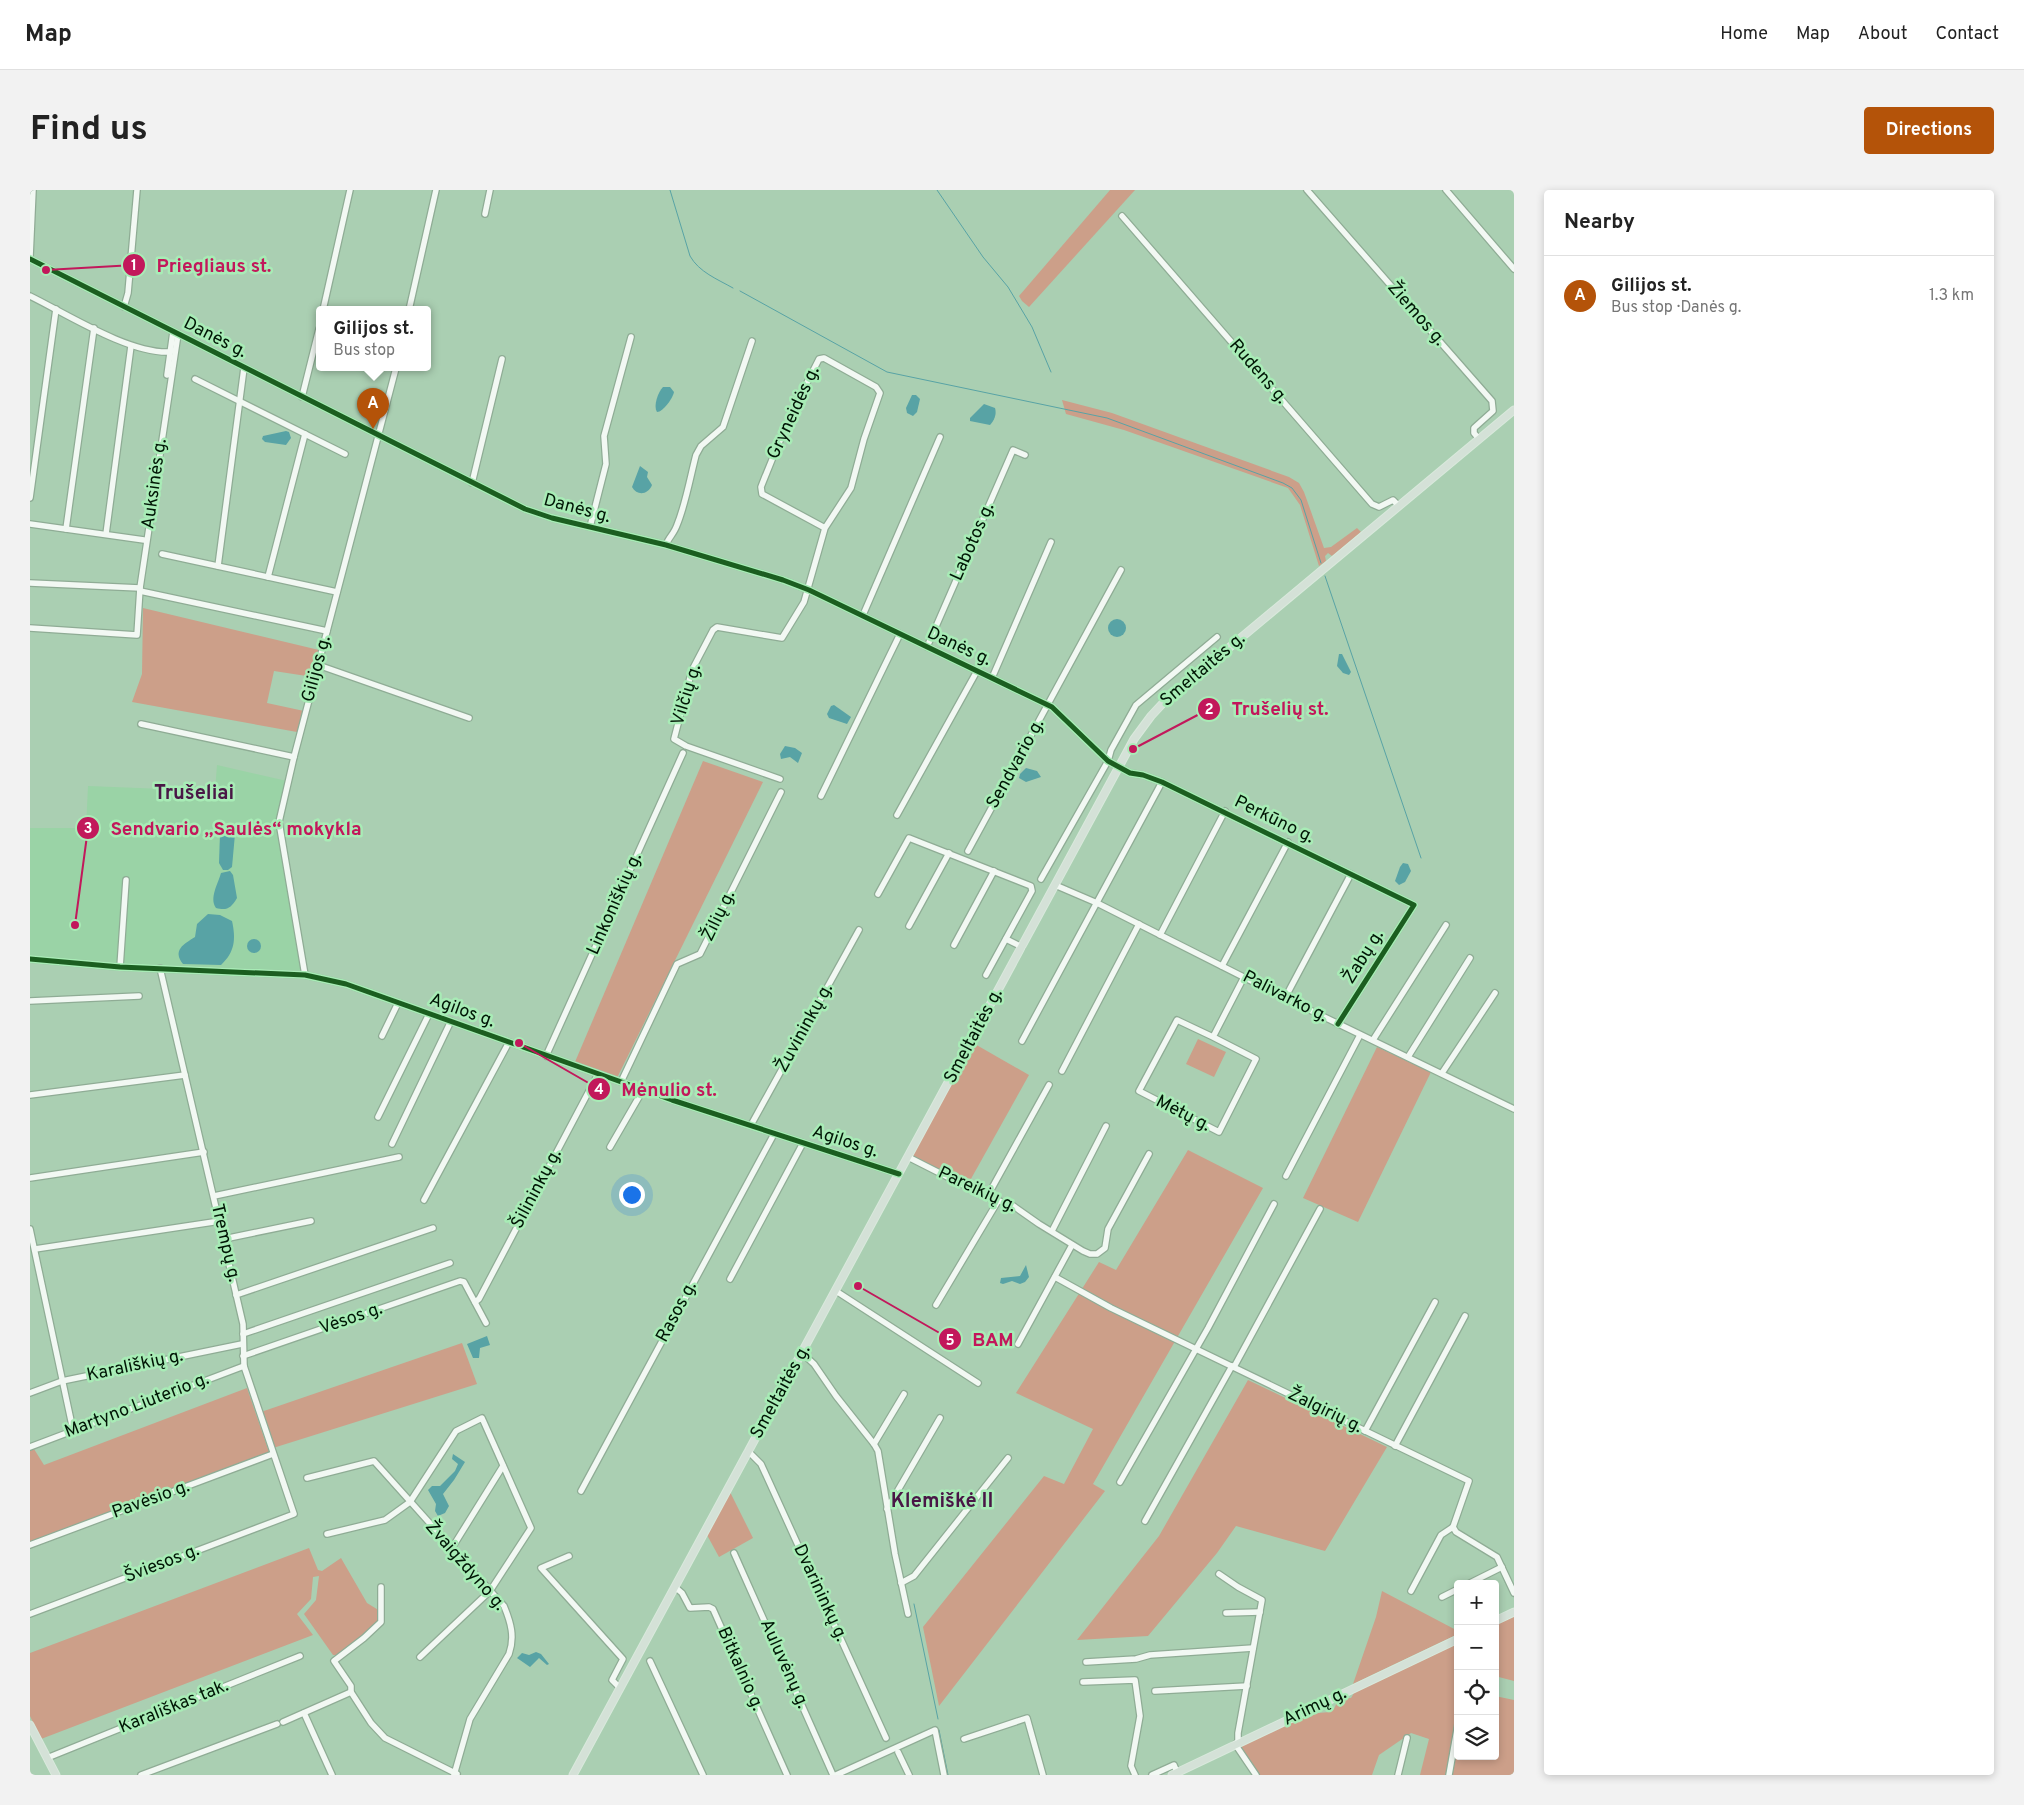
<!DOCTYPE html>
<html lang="en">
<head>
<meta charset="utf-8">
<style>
	body { margin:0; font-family:Overpass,sans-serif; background:#f2f2f2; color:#222 }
	.controls { position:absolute; right:15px; bottom:15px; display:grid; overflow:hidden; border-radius:5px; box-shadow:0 2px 8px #0003 }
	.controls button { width:45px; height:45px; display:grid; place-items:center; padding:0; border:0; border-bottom:1px solid #e0e0e0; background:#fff; color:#222; font:25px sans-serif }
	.you { position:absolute; left:601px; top:1004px; width:18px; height:18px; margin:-12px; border:4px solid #fff; border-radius:50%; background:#1a73e8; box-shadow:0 0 0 8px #1a73e833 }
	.badge { display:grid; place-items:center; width:32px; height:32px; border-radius:50%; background:#b45309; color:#fff; font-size:16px; font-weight:700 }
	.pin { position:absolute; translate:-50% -41px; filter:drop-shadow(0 1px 2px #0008) }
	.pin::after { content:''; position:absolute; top:26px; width:18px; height:15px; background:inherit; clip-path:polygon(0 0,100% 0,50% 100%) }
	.popup { position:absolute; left:286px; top:116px; width:115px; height:65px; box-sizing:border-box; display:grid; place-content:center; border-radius:5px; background:#fff; filter:drop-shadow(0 1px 4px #0005); font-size:16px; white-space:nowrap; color:#767676 }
	.popup b { font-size:19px; color:#222 }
	.popup::after { content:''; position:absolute; left:50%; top:100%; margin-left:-10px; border:10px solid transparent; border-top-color:#fff }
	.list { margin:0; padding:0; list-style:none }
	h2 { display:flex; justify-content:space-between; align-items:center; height:65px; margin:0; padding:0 20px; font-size:21px }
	h2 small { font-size:16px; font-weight:400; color:#767676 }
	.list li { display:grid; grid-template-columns:32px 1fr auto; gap:15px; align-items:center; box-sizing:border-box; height:80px; padding:0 20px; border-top:1px solid #e0e0e0 }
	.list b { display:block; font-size:19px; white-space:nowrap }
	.list p { margin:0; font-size:16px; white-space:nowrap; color:#767676 }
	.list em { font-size:16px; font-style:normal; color:#767676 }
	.icon { flex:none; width:28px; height:28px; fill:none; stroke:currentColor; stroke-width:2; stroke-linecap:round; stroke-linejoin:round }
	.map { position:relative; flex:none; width:1484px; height:1585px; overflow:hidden; border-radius:5px }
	header { display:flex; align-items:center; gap:30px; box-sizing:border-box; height:70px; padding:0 25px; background:#fff; border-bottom:1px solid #e0e0e0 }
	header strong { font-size:24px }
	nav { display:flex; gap:28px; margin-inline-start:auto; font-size:18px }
	.intro { display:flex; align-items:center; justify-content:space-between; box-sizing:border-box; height:120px; padding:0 30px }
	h1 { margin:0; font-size:35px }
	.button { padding:12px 22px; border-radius:5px; background:#b45309; color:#fff; font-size:18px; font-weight:700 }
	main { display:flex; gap:30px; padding:0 30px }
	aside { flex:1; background:#fff; border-radius:5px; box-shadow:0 2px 8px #0003 }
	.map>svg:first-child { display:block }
	.built { fill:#9ad3a6 }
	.green { fill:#cc9f89 }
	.water { fill:#58a3a5 }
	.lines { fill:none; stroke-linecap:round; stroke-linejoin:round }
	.stream { stroke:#58a3a5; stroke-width:1 }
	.minor-casing { stroke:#8fac95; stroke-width:8 }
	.major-casing { stroke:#d9e9dc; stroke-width:9 }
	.minor { stroke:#f2f8f3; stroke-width:5.5 }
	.major { stroke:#d4e1d7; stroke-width:7 }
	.cycleway-casing { stroke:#a8ecb6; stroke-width:8 }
	.cycleway { stroke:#1b5e20; stroke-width:5 }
	.labels { text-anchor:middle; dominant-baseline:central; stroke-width:5; stroke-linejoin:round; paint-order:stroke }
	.street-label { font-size:18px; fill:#001605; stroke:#a8ecb6 }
	.quarter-label { font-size:20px; font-weight:bold; fill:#491746; stroke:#a8ecb6 }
	.leader { fill:none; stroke:#c2185b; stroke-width:2 }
	.callout-dot { fill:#c2185b; stroke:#a8ecb6; stroke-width:2 }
	.mark-label { font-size:15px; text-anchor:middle; font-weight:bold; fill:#fff }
	.callout-label { font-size:19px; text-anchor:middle; font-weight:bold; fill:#c2185b; stroke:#a8ecb6; stroke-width:5; stroke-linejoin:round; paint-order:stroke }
</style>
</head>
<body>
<header>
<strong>Map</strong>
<nav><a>Home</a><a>Map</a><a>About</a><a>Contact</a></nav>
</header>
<div class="intro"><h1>Find us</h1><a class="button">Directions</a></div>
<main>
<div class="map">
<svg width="1484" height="1585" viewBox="0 0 1484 1585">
	<rect width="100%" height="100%" fill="#aacfb2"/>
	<!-- built -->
	<path class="built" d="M187,575l70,16 -9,37 23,154 -186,-8 -85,-7v-129h56l2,-42 127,5z"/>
	<!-- green -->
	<g class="green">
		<path d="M1080,0h25l-106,117 -7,-6 -3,-5z"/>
		<path d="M1032,210l50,13 177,64 10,6 5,9 20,56 7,-1 26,-19 4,4 -29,24 -4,-3 -3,3 1,5 -7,5 -19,-61 -12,-17 -164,-58 -58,-16z"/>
		<path d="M113,418l176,42 -6,27 -39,-6 -7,32 37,8 -7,21 -165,-30 10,-28z"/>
		<path d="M673,571l60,21 -146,296 -42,-16z"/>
		<path d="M1168,849l28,13 -12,25 -28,-13z"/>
		<path d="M943,853l56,32 -62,111 -56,-30z"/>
		<path d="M1347,857l54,25 -73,150 -55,-24z"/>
		<path d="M1158,960l75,38 -170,296 12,7 -166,215 -16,-79 121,-151 20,8 29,-55 -77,-36 83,-131 17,8z"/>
		<path d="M432,1153l15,41 -204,64 -12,-36z"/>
		<path d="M1218,1190l139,67 -62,104 -89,-25 -19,27 -69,83 -71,4 82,-104z"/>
		<path d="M217,1198l22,64 -239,90v-91l4,-2 10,16z"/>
		<path d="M700,1302l23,46 -34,19 -12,-22z"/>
		<path d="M279,1358l9,22 4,1 19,-13 26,45 13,8 -2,11 -40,33h-5l-29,-41 12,-14 3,-24 -6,1 -2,22 -14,15 16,21 -272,104 -11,-23v-63z"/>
		<path d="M1352,1401l76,40v3l-105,50 23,-67z"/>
		<path d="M1484,1425v66l-19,-5v-52z"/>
		<path d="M1428,1453v113h37v-60l19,4v75h-94l9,-36 -18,-6 -32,22 -7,20h-113l-19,-29 67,-32 23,-2 4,-3 4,-9 5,-2h8l3,-5z"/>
	</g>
	<!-- water -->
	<g class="water">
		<path d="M633,197h7l4,5c-1,6 -11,20 -17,20 -4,-6 1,-20 6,-25z"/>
		<path d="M882,205h4l4,4 -3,13 -4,4 -6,-3 -1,-5z"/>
		<path d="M954,214l11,4c2,6 -1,13 -5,17l-20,-4v-3z"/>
		<path d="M256,241l3,1 2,6 -5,7 -21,-3 -3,-3 1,-3z"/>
		<path d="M610,276l8,6 -1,5 5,8c-4,10 -15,11 -20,2z"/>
		<circle cx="1087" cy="438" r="9"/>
		<path d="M1309,464h3l9,18 -2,3 -6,-2 -6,-7z"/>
		<path d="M804,515l17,12 -4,7 -18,-6 -2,-4 4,-8z"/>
		<path d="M755,556l10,2 7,5 -4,10 -8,-6 -9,2 -1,-5z"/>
		<path d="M996,578l11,3 4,6 -15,5 -7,-4 1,-4z"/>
		<path d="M195,640h8l2,4 -3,33 -4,3h-5l-4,-7 1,-29z"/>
		<path d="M1373,673l5,1 3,7 -6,11 -6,3 -4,-4 5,-14z"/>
		<path d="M200,681l3,4 4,23c-6,10 -10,13 -21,10 -7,-10 2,-24 5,-35z"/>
		<path d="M178,724l12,1 12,6c4,18 3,31 -11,44l-38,-1c-11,-14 1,-20 12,-27l2,-13z"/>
		<circle cx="224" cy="756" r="7"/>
		<path d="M996,1075l3,12 -4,5 -5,2 -8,-3 -9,3 -3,-1 1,-5 19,-2z"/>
		<path d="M457,1146l3,9 -10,3 -1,10h-6l-6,-14z"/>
		<path d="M423,1264l12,8 -11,18 -11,14 6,12 -4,7 -7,3 -3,-5 1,-7 -8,-14 4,-4h8l15,-15 3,-7 -6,-5z"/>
		<path d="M506,1462l5,2 8,10 -2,1 -8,-7 -9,9 -13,-9 5,-5 7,2z"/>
	</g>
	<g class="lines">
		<!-- stream -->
		<g class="stream">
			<path d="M640,0l20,66c9,16 27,23 43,32"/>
			<path d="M907,0l46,67 25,30 24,40 19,45"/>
			<path d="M710,101l147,81 220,46 176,65 9,5 9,12 20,63"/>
			<path d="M1295,386l96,282"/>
			<path d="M884,1414l24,115"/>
			<path d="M909,1540l9,45"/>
		</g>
		<!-- minor casing -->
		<g class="minor-casing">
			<g id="minor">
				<path d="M1277,0l185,211 1,10 -19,17v5l5,6"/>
				<path d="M1416,0l68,79"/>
				<path d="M455,24l5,-24"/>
				<path d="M1092,26l250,288 7,3 14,-7 6,6"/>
				<path d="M0,67l3,-67"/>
				<path d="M0,69l495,250 27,9 114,27 117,35 26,10 243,117 56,54 22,12 13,2 19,7 252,123 -76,119"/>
				<path d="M0,106c37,18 99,58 140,56"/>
				<path d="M94,117l4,-14 9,-103"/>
				<path d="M293,120l27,-120"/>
				<path d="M379,120l27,-120"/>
				<path d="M137,185l6,-43"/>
				<path d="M165,189l150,75"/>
				<path d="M272,207l17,-68"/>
				<path d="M442,293l30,-124"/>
				<path d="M0,308l26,-189"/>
				<path d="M0,334l114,16"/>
				<path d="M560,337l16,-63 -2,-28 27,-99"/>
				<path d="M36,339l28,-201"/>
				<path d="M76,344l25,-188"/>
				<path d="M636,355c2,-7 8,-11 11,-20 9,-22 13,-47 19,-70l5,-9 22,-19 29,-86"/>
				<path d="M132,364l175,38"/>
				<path d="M188,376l26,-198"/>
				<path d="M238,387l37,-143"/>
				<path d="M0,393l110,5"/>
				<path d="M110,401l187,40"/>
				<path d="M833,425l77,-178"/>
				<path d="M0,438l107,7 3,-47 38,-254"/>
				<path d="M897,457l86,-197 12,5"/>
				<path d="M288,475l151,53"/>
				<path d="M962,488l59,-136"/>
				<path d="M111,534l153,33"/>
				<path d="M750,589l-94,-33 -12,-7 18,-69 21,-40 4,-3 65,11 22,-36 21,-74 -63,-34 -1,-7c17,-44 36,-86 58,-128l5,-1 52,29 4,6 -16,46 -13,49 -26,40"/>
				<path d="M791,606l79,-162"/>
				<path d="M867,625l80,-144"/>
				<path d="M938,661l153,-281"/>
				<path d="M1011,689l67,-118 3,-11 25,-45 81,-68"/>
				<path d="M1025,695l42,18 188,95 229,111"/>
				<path d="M848,704l31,-56 122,48 1,5 -46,84"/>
				<path d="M879,736l40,-73"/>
				<path d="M1130,745l65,-124"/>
				<path d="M976,749l16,8"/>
				<path d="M924,755l40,-74"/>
				<path d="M0,769l90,8 185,8 41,9 326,116 227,74"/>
				<path d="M1192,776l66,-124"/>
				<path d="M90,777l6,-87"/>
				<path d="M275,785l-26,-153 15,-65 102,-389"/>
				<path d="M1255,808l66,-124"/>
				<path d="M0,811l109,-5"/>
				<path d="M352,846l16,-33"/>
				<path d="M1183,847l43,22 -37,73 -80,-41 38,-71 36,17 31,-60"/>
				<path d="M1343,850l73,-115"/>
				<path d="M992,851l140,-259"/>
				<path d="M516,866l137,-303"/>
				<path d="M1378,867l62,-99"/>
				<path d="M1032,881l77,-147"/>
				<path d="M1412,883l53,-80"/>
				<path d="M591,892l56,-118 23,-10 81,-162"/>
				<path d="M0,905l155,-20"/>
				<path d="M348,927l51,-103"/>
				<path d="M721,935l108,-195"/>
				<path d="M362,954l59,-123"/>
				<path d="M580,957l33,-57"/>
				<path d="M878,967l79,40 25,8 27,19 44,27 7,3h7l8,-6 3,-19 41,-75"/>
				<path d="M1256,986l74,-141"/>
				<path d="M0,988l174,-26"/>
				<path d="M184,1006l185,-39"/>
				<path d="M957,1007l62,-112"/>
				<path d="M394,1010l85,-158"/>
				<path d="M0,1039l43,201"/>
				<path d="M1022,1041l54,-105"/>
				<path d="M194,1049l87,-18"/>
				<path d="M5,1059l185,-28"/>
				<path d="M1025,1087l56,31 358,173 -16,46 3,5 41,25 17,36"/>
				<path d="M700,1089l73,-136"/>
				<path d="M806,1101l142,92"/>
				<path d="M206,1105l197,-67"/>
				<path d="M445,1112l4,-3 119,-225"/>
				<path d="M906,1115l62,-104"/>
				<path d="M213,1144l207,-71"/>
				<path d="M988,1154l54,-99"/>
				<path d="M772,1163l12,11 22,32 38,48 4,7 17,103 13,60"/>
				<path d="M213,1166l217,-75 4,1 22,41"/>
				<path d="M1204,1177l86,-158"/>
				<path d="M0,1203l32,-12 180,-37"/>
				<path d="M1335,1241l70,-129"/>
				<path d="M844,1254l30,-50"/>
				<path d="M1365,1256l70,-130"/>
				<path d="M0,1257l214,-81"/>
				<path d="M718,1261l13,13 125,274"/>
				<path d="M277,1288l67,-17 130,145c7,17 11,31 5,48l-39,65 -16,56"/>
				<path d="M1090,1292l88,-154 66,-124"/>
				<path d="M551,1301l193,-357"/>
				<path d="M857,1319l53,-91"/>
				<path d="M1115,1331l87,-155"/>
				<path d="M297,1344l58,-14 25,-18 46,-71 26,-13 49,110 -41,63 -70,66"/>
				<path d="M0,1355l243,-91"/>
				<path d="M422,1358l51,-82"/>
				<path d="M704,1363l99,222"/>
				<path d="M539,1366l-28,12 82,91 -11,21 8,8"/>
				<path d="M1189,1384l19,13 24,13 -24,133v10"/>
				<path d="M871,1393l13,-7 94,-118"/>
				<path d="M1438,1394l34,-17"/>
				<path d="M351,1397v35l-17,16 -30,23 17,25v6l20,31 14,15 72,36"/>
				<path d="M645,1397l7,6 8,15 19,-1 4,2 74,166"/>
				<path d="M1381,1401l30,-56 12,-8"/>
				<path d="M1412,1407l16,-8"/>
				<path d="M1196,1423l34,-1"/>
				<path d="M0,1424l264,-100 -50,-148 -1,-42 -83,-356"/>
				<path d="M620,1471l53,114"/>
				<path d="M1056,1472l50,-3 14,-4 103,-7"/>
				<path d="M1053,1492l52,-2 5,36 -9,50 4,9"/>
				<path d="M1125,1501l92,-5"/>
				<path d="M274,1523l28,62"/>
				<path d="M253,1532l68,-30"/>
				<path d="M934,1549l63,-21 16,57"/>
				<path d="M1205,1554l21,31"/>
				<path d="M868,1562l11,23"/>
				<path d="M17,1568l253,-102"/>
				<path d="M111,1585l136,-51"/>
				<path d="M806,1585l99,-45 9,45"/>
				<path d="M1122,1585l22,-10 3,7"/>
				<path d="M1368,1585l9,-37"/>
				<path d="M1419,1585l9,-51"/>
			</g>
		</g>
		<!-- major casing -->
		<g class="major-casing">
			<g id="major">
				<path d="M1465,1431l19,-9"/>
				<path d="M0,1535l26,50"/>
				<path d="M543,1585l561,-1036 17,-23 13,-14 350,-292"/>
				<path d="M1142,1585l286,-136"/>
			</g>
		</g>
		<!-- minor -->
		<use href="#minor" class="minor"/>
		<!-- major -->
		<use href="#major" class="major"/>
		<!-- cycleway casing -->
		<g class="cycleway-casing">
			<g id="cycleway">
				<path d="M0,69l495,250 27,9 114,27 117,35 26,10 243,117 56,54 22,12 13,2 19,7 252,123 -76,119"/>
				<path d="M0,769l90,8 185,8 41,9 326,116 227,74"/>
			</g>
		</g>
		<!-- cycleway -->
		<use href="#cycleway" class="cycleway"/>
	</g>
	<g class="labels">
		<!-- street labels -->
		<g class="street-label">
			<text transform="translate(1386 124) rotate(49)">Žiemos g.</text>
			<text transform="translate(185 148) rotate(27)">Danės g.</text>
			<text transform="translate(1228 182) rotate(49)">Rudens g.</text>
			<text transform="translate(764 223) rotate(-65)">Gryneidės g.</text>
			<text transform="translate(125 294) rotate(-82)">Auksinės g.</text>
			<text transform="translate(547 319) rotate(15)">Danės g.</text>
			<text transform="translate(943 352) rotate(-66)">Labotos g.</text>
			<text transform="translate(929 457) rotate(25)">Danės g.</text>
			<text transform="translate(287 479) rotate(-75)">Gilijos g.</text>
			<text transform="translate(1173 480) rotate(-40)">Smeltaitės g.</text>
			<text transform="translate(657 505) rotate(-73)">Vilčių g.</text>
			<text transform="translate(986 574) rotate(-61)">Sendvario g.</text>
			<text transform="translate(1244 630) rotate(26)">Perkūno g.</text>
			<text transform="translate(585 714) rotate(-66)">Linkoniškių g.</text>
			<text transform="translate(689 726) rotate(-64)">Žilių g.</text>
			<text transform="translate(1334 767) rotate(-58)">Žabų g.</text>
			<text transform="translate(1255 807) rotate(27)">Palivarko g.</text>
			<text transform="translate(432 821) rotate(20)">Agilos g.</text>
			<text transform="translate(775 838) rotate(-61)">Žuvininkų g.</text>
			<text transform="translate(944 846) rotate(-62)">Smeltaitės g.</text>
			<text transform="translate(1153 924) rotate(27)">Mėtų g.</text>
			<text transform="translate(815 952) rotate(18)">Agilos g.</text>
			<text transform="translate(507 999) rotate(-62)">Šilininkų g.</text>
			<text transform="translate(947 1000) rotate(25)">Pareikių g.</text>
			<text transform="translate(195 1053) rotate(77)">Trempų g.</text>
			<text transform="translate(647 1122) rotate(-62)">Rasos g.</text>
			<text transform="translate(321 1129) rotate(-19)">Vėsos g.</text>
			<text transform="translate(105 1176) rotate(-12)">Karališkių g.</text>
			<text transform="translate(751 1202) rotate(-61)">Smeltaitės g.</text>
			<text transform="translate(107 1216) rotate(-21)">Martyno Liuterio g.</text>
			<text transform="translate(1295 1221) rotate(26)">Žalgirių g.</text>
			<text transform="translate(121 1310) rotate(-20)">Pavėsio g.</text>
			<text transform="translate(132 1374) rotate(-21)">Šviesos g.</text>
			<text transform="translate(435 1376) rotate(49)">Žvaigždyno g.</text>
			<text transform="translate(790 1403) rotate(65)">Dvarininkų g.</text>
			<text transform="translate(754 1474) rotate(66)">Auluvėnų g.</text>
			<text transform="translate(710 1479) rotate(66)">Bitkalnio g.</text>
			<text transform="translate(144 1517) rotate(-22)">Karališkas tak.</text>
			<text transform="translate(1285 1517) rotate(-25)">Arimų g.</text>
		</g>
		<!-- quarter labels -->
		<g class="quarter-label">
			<text x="164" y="604">Trušeliai</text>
			<text x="912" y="1312">Klemiškė II</text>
		</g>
	</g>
	<!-- callouts -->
	<path class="leader" d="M16 80L104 75M1103 559L1179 519M45 735L58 638M489 853L569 899M828 1096L920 1149"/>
	<g class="callout-dot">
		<circle cx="16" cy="80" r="5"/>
		<circle cx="1103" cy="559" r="5"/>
		<circle cx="45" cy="735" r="5"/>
		<circle cx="489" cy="853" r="5"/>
		<circle cx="828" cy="1096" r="5"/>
		<circle cx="104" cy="75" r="12"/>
		<circle cx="1179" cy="519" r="12"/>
		<circle cx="58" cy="638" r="12"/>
		<circle cx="569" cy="899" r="12"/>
		<circle cx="920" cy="1149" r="12"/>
	</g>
	<g class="mark-label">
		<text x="104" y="80">1</text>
		<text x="1179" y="524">2</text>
		<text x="58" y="643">3</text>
		<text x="569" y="904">4</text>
		<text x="920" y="1155">5</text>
	</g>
	<g class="callout-label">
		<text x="184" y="82">Priegliaus st.</text>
		<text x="1250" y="525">Trušelių st.</text>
		<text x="206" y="645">Sendvario „Saulės“ mokykla</text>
		<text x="639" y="906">Mėnulio st.</text>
		<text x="963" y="1156">BAM</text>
	</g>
</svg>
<div class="controls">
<button>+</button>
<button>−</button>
<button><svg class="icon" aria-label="locate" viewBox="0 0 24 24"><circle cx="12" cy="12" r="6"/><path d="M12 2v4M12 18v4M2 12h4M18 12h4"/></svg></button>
<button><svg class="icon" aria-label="layers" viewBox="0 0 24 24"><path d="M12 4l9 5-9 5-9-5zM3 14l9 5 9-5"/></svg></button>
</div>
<div class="you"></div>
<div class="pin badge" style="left:343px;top:239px">A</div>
<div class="popup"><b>Gilijos st.</b>Bus stop</div>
</div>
<aside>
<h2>Nearby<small></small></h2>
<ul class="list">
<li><span class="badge">A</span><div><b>Gilijos st.</b><p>Bus stop · Danės g.</p></div><em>1.3 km</em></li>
</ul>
</aside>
</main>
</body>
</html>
